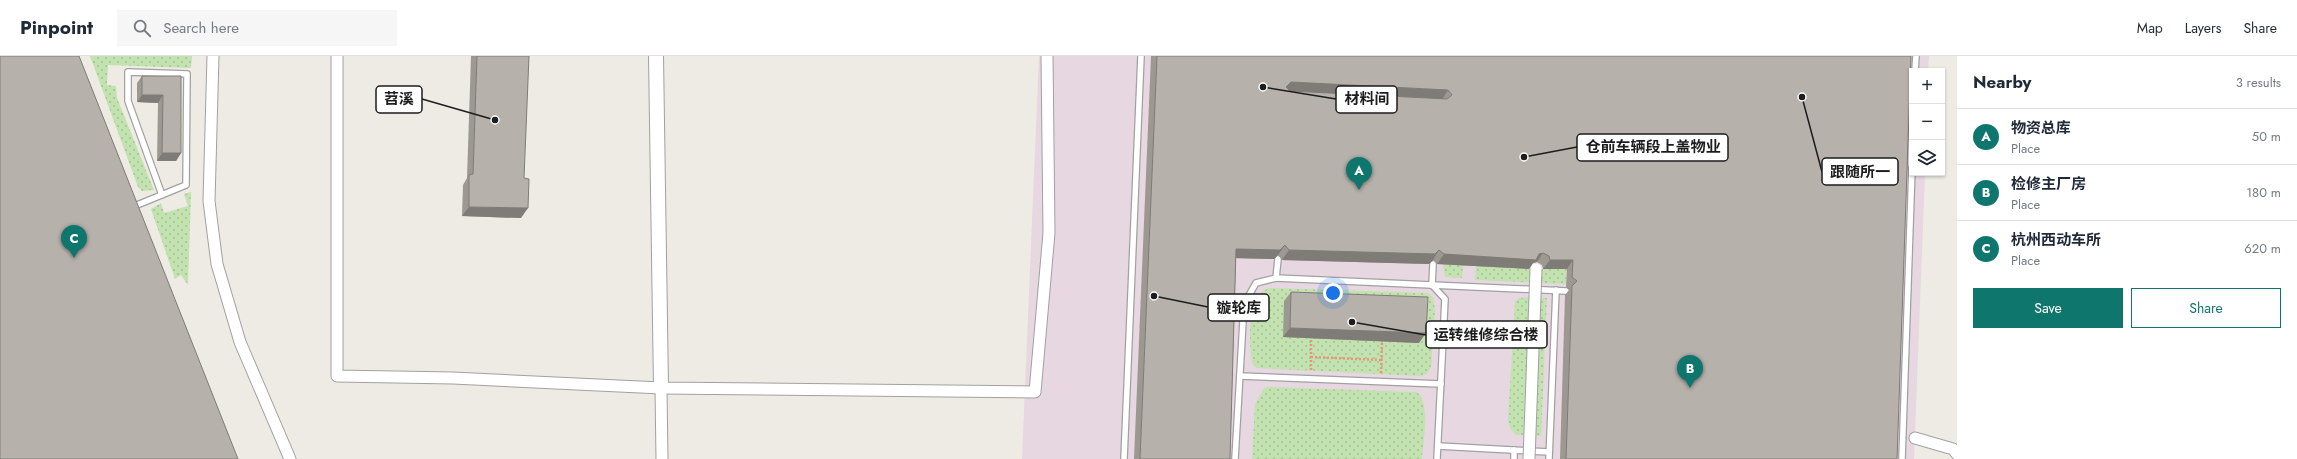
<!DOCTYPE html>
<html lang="en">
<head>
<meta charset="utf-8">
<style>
	body { margin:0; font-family:Jost,"Noto Sans SC",sans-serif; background:#f6f6f7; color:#1f2937 }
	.controls { position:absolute; right:12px; top:12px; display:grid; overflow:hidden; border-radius:0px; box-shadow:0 1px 3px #0004 }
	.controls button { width:36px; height:36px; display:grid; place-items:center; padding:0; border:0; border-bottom:1px solid #e0e1e3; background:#fff; color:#1f2937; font:20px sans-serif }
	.you { position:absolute; left:1333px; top:237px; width:14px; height:14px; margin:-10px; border:3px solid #fff; border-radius:50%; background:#1a73e8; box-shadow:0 0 0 6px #1a73e833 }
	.badge { display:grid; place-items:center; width:26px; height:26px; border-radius:50%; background:#0f766e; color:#fff; font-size:13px; font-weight:700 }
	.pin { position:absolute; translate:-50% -33px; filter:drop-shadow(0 1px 2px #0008) }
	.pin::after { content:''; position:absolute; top:21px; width:14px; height:12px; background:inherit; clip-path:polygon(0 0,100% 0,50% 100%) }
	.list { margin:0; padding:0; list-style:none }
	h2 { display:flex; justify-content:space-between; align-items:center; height:52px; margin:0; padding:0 16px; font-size:17px }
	h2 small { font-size:13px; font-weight:400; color:#747a83 }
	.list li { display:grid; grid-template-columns:26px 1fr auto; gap:12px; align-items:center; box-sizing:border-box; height:56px; padding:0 16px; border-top:1px solid #e0e1e3 }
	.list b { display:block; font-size:15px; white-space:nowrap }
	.list p { margin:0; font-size:13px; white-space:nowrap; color:#747a83 }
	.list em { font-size:13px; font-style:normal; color:#747a83 }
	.actions { display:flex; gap:8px; padding:12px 16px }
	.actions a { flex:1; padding:9px 0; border:1px solid #0f766e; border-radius:0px; text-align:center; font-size:14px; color:#0f766e }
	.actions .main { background:#0f766e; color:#fff }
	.icon { flex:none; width:22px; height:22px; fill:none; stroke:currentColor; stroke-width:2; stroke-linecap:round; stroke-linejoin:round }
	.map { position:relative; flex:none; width:1957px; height:403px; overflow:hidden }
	header { display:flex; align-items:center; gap:24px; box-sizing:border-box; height:56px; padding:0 20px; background:#fff; border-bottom:1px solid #e0e1e3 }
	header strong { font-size:19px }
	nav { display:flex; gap:22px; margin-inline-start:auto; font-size:14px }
	.search { width:280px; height:36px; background:#f6f6f7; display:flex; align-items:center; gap:10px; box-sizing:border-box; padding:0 14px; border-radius:0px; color:#747a83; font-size:15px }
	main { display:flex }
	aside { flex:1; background:#fff }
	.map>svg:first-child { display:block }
	.railway { fill:#e6d7e1 }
	.grass { fill:url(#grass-dots) }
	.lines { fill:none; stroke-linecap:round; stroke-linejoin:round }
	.service-casing { stroke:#a1a1a1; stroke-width:8 }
	.minor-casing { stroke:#a1a1a1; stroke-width:13 }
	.tertiary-casing { stroke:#a1a1a1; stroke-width:16 }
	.path { stroke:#eb9278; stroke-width:2.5; stroke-dasharray:2 2; stroke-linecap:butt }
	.service { stroke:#fff; stroke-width:5.5 }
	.minor { stroke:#fff; stroke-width:11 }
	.tertiary { stroke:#fff; stroke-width:14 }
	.minor-bridge-casing { stroke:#a1a1a1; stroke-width:13; stroke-linecap:butt }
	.minor-bridge { stroke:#fff; stroke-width:11 }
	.wall { fill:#9d9892 }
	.shaded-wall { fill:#7f7c77 }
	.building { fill:#b6b1aa; stroke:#7f7c77; fill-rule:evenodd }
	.leader { fill:none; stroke:#1d1d1d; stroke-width:1.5 }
	.callout-dot { fill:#1d1d1d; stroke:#fff; stroke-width:1.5 }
	.callout { fill:#fff; stroke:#1d1d1d; stroke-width:1.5 }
	.callout-label { font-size:15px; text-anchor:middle; font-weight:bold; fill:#1d1d1d }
</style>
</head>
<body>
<header>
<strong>Pinpoint</strong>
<div class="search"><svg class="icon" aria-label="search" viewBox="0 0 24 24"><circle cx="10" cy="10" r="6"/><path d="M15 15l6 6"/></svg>Search here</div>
<nav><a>Map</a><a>Layers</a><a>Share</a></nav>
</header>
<main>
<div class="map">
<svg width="1957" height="403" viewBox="0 0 1957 403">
	<defs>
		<pattern id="grass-dots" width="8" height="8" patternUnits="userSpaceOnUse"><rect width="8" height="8" fill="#c2e2af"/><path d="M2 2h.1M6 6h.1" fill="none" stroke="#a6c196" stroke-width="1.8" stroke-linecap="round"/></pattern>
	</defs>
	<rect width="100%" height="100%" fill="#edebe4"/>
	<!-- railway -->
	<path class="railway" d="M1039,0h890l-1,15h-16v102h13l-11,286h-892z"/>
	<!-- grass -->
	<g class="grass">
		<path d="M90,0h102l-1,12 -83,-3 -1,20 9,1 1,12 37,92 -12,1 -4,-4z"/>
		<path d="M191,136l-3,93 -7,-10 -6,4 -24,-70 10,-6 3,10 24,-7 -4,-12z"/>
		<path d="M1443,208l20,1 -1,13 -17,-1z"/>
		<path d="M1476,210l91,3 -1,15 -91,-4z"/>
		<path d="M1269,232l158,5 6,4 2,13 -4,57 -4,7 -7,2 -163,-8 -5,-5c-3,-20 -6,-67 17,-75z"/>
		<path d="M1530,241l17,1 -6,138 -25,-1 -6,-7 -2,-7 7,-119 4,-4z"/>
		<path d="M1270,331l147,5c14,12 6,49 5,67h-170l3,-55 9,-16z"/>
	</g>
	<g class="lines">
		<!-- service casing -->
		<g class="service-casing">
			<g id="service">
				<path d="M1915,15l1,-15"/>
				<path d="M137,149l49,-20 1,-111 -59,-2v29l34,94"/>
				<path d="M1278,203l-2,19 290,13"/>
				<path d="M1433,208l-1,21 13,14 -8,160"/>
				<path d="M1240,320l201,8"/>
				<path d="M1438,390l111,6"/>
				<path d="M1124,403l17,-403"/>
				<path d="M1235,403l9,-155 12,-21 20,-5"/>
				<path d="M1514,403v-9"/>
				<path d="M1549,403l7,-169"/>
				<path d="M1902,403l10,-291"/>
			</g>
		</g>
		<!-- minor casing -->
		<g class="minor-casing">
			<g id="minor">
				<path d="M213,0l-4,145 8,63 23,78 50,117"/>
				<path d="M337,0v320l116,2 208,10 374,4 14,-159 -2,-177"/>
				<path d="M661,332l1,71"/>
				<path d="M1915,382l38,11 4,5"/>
			</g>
		</g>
		<!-- tertiary casing -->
		<g class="tertiary-casing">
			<path id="tertiary" d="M656,0l5,332"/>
		</g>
		<!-- path -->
		<g class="path">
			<path d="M1311,301l70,3"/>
			<path d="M1311,314v-31"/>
			<path d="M1381,317l1,-32"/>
		</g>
		<!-- service -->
		<use href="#service" class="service"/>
		<!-- minor -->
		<use href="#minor" class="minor"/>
		<!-- tertiary -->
		<use href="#tertiary" class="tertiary"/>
		<!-- minor-bridge casing -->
		<g class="minor-bridge-casing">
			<path id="minor-bridge" d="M1529,403l7,-190"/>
		</g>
		<!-- minor-bridge -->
		<use href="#minor-bridge" class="minor-bridge"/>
	</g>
	<!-- wall -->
	<g class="wall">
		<path d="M471,0h58l-8,162 -59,-2 1,-31 4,-7z"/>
		<path d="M1151,0h760l-14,403h-337l5,-164 4,-5 -3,-3 1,-18h-24l-1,-4 -5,-3 -4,1 -4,6 -92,-5 -4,-4 -4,4 -147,-4 -4,-5 -4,4 -38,-1 -6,201h-96z"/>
		<path d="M142,20h39v77l-5,8h-19l1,-58 -21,-1v-19z"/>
		<path d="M1291,236l128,51 -136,-6 1,-36z"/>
	</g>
	<!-- shaded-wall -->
	<g class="shaded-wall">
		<path d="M1291,26l157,8 -6,10 -158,-8 2,-5z"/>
		<path d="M142,39h21l-5,8 -21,-1z"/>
		<path d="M162,97h19l-5,8h-19z"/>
		<path d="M469,151l59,1 -7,10 -59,-2z"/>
		<path d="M1285,189l-7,10 -4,4 -44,-1 6,-9z"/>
		<path d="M1289,194h150l-6,10 -4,4 -147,-4z"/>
		<path d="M1543,197l-6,9 -4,1 -4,6 -92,-5 7,-10h95z"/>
		<path d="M1550,204h23l-6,9h-24z"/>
		<path d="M1290,272l136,5 -7,10 -136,-6z"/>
	</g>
	<!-- building -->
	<g class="building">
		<path d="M0,0h79l159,403h-238z"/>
		<path d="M477,0h52l-5,122 5,1 -1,29 -59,-1v-32l4,-1z"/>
		<path d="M1157,0h754l-14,403h-331l6,-173 5,-5 -5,-4 1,-17h-23l-1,-4 -6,-3 -4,1 -3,6 -92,-6 -5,-4 -4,4 -146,-4 -4,-5 -5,5 -44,-1 -6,210h-90zM1291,26l157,8 4,5 -5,4 -157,-8 -4,-4z"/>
		<path d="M142,20h39v77h-19l1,-58h-21z"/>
		<path d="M1291,236l137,5 -2,36 -136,-5z"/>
	</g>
	<!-- callouts -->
	<path class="leader" d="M495 64L422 43M1263 31L1336 43M1524 101L1577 91M1802 41L1822 116M1154 240L1208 251M1352 266L1426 279"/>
	<g class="callout-dot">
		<circle cx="495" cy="64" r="4"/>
		<circle cx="1263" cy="31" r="4"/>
		<circle cx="1524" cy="101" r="4"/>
		<circle cx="1802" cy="41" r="4"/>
		<circle cx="1154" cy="240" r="4"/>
		<circle cx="1352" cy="266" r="4"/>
	</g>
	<g class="callout">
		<rect x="376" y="30" width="46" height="27" rx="4"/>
		<rect x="1336" y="30" width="61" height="27" rx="4"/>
		<rect x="1577" y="78" width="151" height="27" rx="4"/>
		<rect x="1822" y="102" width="76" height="27" rx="4"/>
		<rect x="1208" y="238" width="61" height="27" rx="4"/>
		<rect x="1426" y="265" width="121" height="27" rx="4"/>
	</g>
	<g class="callout-label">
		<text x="399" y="48">苕溪</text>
		<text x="1367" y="48">材料间</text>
		<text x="1653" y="96">仓前车辆段上盖物业</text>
		<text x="1860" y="121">跟随所一</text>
		<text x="1239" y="257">镟轮库</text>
		<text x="1486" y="284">运转维修综合楼</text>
	</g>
</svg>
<div class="controls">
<button>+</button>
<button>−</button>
<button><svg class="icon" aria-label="layers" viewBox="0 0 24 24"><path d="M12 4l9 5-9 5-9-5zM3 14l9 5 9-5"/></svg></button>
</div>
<div class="you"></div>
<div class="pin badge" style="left:1359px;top:134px">A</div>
<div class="pin badge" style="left:1690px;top:332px">B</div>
<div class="pin badge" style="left:74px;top:202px">C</div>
</div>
<aside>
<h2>Nearby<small>3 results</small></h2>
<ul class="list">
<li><span class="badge">A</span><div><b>物资总库</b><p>Place</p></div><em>50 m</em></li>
<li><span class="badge">B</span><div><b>检修主厂房</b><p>Place</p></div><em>180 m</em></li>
<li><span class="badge">C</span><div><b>杭州西动车所</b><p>Place</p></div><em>620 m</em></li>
</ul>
<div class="actions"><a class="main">Save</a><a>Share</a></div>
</aside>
</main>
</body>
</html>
